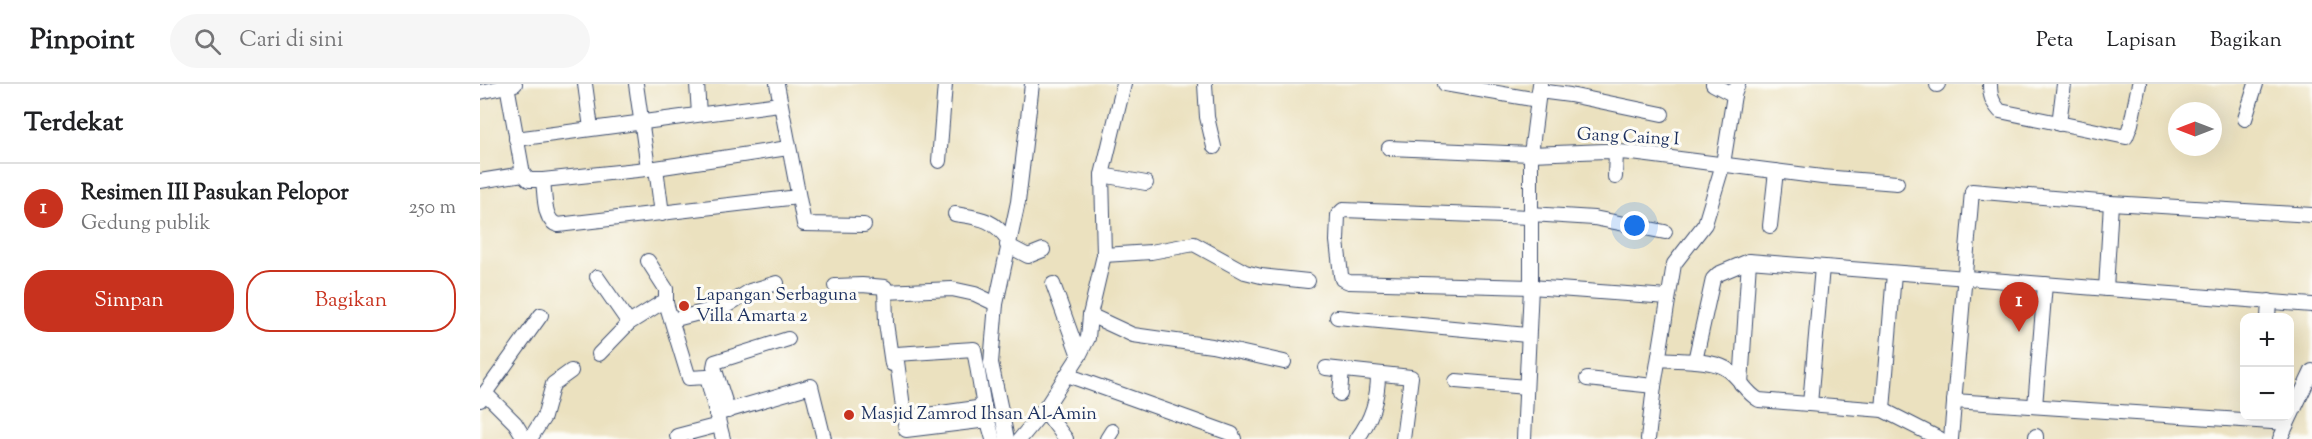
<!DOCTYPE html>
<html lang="id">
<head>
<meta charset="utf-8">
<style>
	body { margin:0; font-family:"Sorts Mill Goudy",serif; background:#f6f6f6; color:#202124 }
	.controls { position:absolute; right:18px; bottom:18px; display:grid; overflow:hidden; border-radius:12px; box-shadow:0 6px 24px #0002 }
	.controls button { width:54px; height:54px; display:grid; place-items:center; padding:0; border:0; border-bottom:2px solid #e0e0e0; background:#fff; color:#202124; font:30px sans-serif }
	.compass { position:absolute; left:1688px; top:18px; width:54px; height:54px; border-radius:50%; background:#fff; box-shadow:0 6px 24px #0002; rotate:270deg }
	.you { position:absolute; left:1155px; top:142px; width:21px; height:21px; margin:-15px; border:4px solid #fff; border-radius:50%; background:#1a73e8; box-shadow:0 0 0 9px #1a73e833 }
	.badge { display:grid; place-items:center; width:39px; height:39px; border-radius:50%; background:#c8321e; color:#fff; font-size:20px; font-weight:700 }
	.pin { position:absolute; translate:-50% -50px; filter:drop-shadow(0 2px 3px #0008) }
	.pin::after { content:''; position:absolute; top:32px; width:21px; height:18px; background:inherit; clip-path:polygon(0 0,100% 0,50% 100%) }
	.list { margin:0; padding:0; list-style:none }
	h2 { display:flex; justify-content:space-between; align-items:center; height:78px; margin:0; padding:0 24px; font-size:26px }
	h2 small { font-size:20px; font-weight:400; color:#757577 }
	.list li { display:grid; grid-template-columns:39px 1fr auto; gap:18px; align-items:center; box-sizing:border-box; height:90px; padding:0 24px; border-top:2px solid #e0e0e0 }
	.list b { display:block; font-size:22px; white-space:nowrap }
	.list p { margin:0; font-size:20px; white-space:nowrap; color:#757577 }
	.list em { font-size:20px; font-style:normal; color:#757577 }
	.actions { display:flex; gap:12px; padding:18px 24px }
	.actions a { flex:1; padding:14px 0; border:2px solid #c8321e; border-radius:24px; text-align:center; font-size:21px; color:#c8321e }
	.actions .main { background:#c8321e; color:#fff }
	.icon { flex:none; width:33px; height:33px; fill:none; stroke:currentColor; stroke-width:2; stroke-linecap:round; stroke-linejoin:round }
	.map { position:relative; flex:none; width:1832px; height:355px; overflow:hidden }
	header { display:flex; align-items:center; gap:36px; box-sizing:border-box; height:84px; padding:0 30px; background:#fff; border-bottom:2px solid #e0e0e0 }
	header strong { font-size:28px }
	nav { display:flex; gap:33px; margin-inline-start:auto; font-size:21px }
	.search { width:420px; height:54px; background:#f6f6f6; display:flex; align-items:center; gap:15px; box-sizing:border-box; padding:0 21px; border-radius:33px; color:#757577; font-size:22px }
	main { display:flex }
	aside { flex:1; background:#fff }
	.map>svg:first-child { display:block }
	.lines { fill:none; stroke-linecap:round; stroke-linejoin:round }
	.minor-casing { stroke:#3a4a6d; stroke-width:16 }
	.minor { stroke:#fff; stroke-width:14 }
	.poi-dot { fill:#c8321e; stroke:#fdfcf7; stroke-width:2 }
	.labels { text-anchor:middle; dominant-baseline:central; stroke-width:6; stroke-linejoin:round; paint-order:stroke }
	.street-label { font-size:18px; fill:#1b2f5e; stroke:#fdfcf7 }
	.poi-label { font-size:18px; fill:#1b2f5e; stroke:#fdfcf7; text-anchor:start }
</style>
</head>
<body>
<header>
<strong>Pinpoint</strong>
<div class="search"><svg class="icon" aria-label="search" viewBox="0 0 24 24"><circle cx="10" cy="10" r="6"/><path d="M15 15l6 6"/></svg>Cari di sini</div>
<nav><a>Peta</a><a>Lapisan</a><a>Bagikan</a></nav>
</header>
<main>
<aside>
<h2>Terdekat<small></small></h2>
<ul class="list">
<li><span class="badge">1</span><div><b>Resimen III Pasukan Pelopor</b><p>Gedung publik</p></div><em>250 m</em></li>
</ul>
<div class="actions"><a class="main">Simpan</a><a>Bagikan</a></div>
</aside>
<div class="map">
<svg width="1832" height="355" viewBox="0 0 1832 355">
	<rect width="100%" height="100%" fill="#fdfcf7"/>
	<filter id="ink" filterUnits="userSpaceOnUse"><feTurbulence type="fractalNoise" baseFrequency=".0167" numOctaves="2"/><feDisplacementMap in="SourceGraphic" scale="12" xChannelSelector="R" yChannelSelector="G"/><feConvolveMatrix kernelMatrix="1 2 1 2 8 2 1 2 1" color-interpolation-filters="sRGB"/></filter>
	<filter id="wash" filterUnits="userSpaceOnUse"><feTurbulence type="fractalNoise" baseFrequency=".008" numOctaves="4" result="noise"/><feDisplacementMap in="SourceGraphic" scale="24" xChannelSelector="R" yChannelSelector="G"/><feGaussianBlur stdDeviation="1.35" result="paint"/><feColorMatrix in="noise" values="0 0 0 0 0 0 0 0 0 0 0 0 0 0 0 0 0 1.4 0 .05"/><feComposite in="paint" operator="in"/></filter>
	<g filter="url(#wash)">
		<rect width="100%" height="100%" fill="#ebe1bf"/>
	</g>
	<g filter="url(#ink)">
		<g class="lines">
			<!-- minor casing -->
			<g class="minor-casing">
				<g id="minor">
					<path d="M105,0l6,44"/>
					<path d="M156,0l12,84"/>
					<path d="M217,0l2,30"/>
					<path d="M297,0l27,140 60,1"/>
					<path d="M725,0l2,33 7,30"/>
					<path d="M965,0l87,15 5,3"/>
					<path d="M1233,0l21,11"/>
					<path d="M1510,0c0,12 2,18 10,27l126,26 5,-13 8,-40"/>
					<path d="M27,1l16,89 6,6h14l113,-12 132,-20"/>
					<path d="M1457,1l1,-1"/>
					<path d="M1059,7l31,4 92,19"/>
					<path d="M0,8l35,-8"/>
					<path d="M1765,35l11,-35"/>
					<path d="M1579,40l5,-40"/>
					<path d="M36,55l263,-35"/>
					<path d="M909,64l142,6 74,-3 27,2 190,24 75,6"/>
					<path d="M459,77l6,-77"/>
					<path d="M176,84l6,46"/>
					<path d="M622,91l44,8"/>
					<path d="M1135,93l1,-25"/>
					<path d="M63,96c2,14 0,41 15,45l240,-28"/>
					<path d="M0,97l43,-7"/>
					<path d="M475,130c24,4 38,4 53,26"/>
					<path d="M1051,130l63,4 71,14"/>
					<path d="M1051,133l-188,-7 -5,5 -1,26 4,34 1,4 7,3 182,5 137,10"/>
					<path d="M1290,142l6,-55"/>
					<path d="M527,161l21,11 15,-6"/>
					<path d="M624,171l47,-3 43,-8 51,28 16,4 47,5"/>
					<path d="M168,177l18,28v14l23,75 18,-1 16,62"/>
					<path d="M117,193l32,46"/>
					<path d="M573,200l26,72"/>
					<path d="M355,202l27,-1 23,2 1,36 6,41"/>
					<path d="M1626,205l5,-86"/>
					<path d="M405,208l67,-3 23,5 21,10"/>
					<path d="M610,231l43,20 79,11 72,16"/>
					<path d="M857,233l190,18"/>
					<path d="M1788,234l1,-17"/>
					<path d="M192,236l54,-14 24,-15 27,-8"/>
					<path d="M119,270l30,-31 32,-20h5"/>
					<path d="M1179,275c19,2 50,0 66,9 14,7 19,24 34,32l124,10 57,29"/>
					<path d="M1215,277l18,-82 5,-5 31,-13 563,44"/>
					<path d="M846,284l85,9 -8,62"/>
					<path d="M587,291l165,59 2,5"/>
					<path d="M1107,295l67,7"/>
					<path d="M976,297l70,6"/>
					<path d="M1261,300l8,-123"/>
					<path d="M5,309l30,30 10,16"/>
					<path d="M860,310l2,-24"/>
					<path d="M0,316l61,-85"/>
					<path d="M1474,317l333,22"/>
					<path d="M1330,320l12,-137"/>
					<path d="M1555,322l10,-122"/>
					<path d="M564,326l22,29"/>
					<path d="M1403,326l11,-137"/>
					<path d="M248,327l-14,-44 1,-5 73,-23"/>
					<path d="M236,330l95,-28 13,53"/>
					<path d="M425,334l79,-11"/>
					<path d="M508,336l-82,10 -10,-76 78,-5 10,58 9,32"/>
					<path d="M197,352l42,-11"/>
					<path d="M50,355l14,-22 9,-33 18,-13"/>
					<path d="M527,355l-16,-76 5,-59 22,-102 14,-118"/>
					<path d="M540,355l24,-29 35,-54 9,-18 2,-23 14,-60 -2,-80 22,-91"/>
					<path d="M627,355l5,-8"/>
					<path d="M877,355c15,-20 21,-40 21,-65"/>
					<path d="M1044,355l7,-152v-133l9,-70"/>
					<path d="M1168,355l6,-53 20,-122 31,-40 18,-60 11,-69 4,-11"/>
					<path d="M1471,355l21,-248 139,12 201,12"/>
					<path d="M1556,355v-3"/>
					<path d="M1800,355l32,-68"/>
				</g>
			</g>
			<!-- minor -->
			<use href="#minor" class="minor"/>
		</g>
	</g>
	<!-- markers -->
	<g class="poi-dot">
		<circle cx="204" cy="222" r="6"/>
		<circle cx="369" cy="331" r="6"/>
	</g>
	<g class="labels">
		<!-- street labels -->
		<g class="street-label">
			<text transform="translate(1148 54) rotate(3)">Gang Caing I</text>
		</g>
		<!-- poi labels -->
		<g class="poi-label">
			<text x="216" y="212">Lapangan Serbaguna<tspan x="216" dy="21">Villa Amarta 2</tspan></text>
			<text x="381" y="331">Masjid Zamrod Ihsan Al-Amin</text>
		</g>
	</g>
</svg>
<div class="controls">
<button>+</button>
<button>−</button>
</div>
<svg class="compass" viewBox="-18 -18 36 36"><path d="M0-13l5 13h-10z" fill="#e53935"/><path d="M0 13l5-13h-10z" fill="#757577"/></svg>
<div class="you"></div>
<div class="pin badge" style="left:1539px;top:248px">1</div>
</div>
</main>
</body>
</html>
